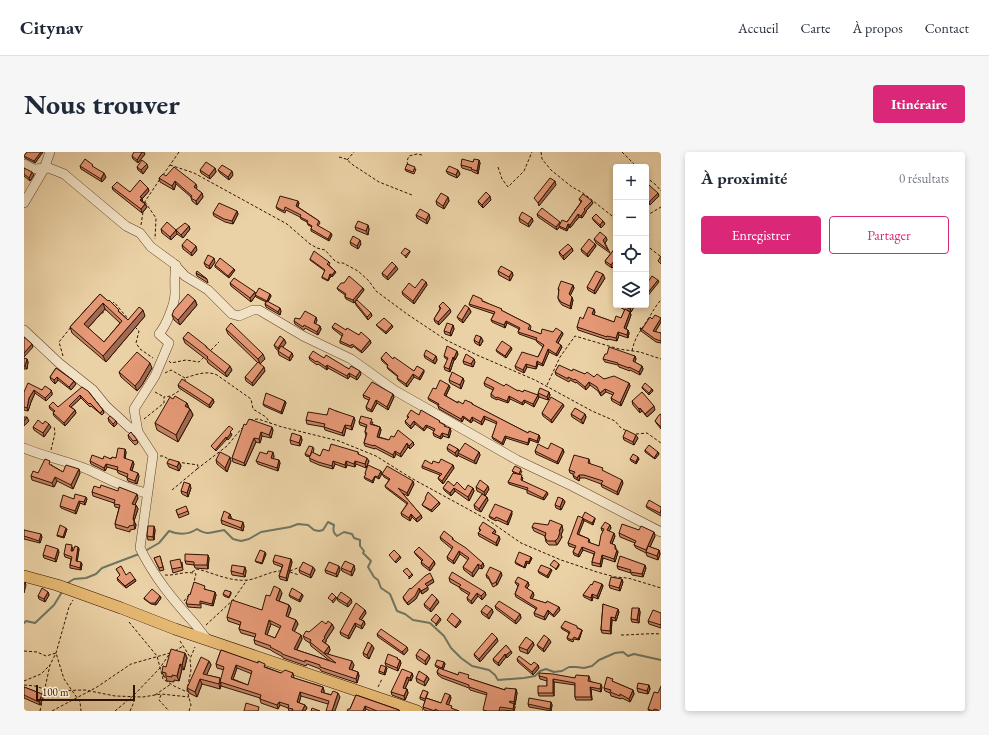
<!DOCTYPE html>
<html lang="fr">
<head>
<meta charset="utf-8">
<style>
	body { margin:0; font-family:"EB Garamond",serif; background:#f6f6f7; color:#1f2937 }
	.controls { position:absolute; right:12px; top:12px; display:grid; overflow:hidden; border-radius:4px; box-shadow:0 2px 6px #0003 }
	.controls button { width:36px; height:36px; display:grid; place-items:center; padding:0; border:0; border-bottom:1px solid #e0e1e3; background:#fff; color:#1f2937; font:20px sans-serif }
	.scale { position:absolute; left:12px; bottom:10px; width:99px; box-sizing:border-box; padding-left:4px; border:2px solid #311203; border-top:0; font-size:11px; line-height:14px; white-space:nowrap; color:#311203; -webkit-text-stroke:3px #f2e2c5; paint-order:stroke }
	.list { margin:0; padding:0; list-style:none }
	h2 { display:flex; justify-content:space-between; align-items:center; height:52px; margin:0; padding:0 16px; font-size:17px }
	h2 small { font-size:13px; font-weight:400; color:#747a83 }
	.actions { display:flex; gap:8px; padding:12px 16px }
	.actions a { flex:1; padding:9px 0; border:1px solid #db2777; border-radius:4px; text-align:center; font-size:14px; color:#db2777 }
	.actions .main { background:#db2777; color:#fff }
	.icon { flex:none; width:22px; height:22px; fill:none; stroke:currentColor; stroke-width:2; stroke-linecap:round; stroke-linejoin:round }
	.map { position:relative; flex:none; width:637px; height:559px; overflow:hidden; border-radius:4px }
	header { display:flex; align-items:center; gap:24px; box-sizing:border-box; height:56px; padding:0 20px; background:#fff; border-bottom:1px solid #e0e1e3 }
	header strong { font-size:19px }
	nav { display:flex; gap:22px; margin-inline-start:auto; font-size:14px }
	.intro { display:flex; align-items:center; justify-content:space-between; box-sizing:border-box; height:96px; padding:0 24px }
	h1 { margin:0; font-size:28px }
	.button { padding:10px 18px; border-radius:4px; background:#db2777; color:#fff; font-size:14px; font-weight:700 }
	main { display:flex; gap:24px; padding:0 24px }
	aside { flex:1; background:#fff; border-radius:4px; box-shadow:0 2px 6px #0003 }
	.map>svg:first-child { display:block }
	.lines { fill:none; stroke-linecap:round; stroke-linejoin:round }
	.stream { stroke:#6f7663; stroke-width:2 }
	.minor-casing { stroke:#60422c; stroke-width:10 }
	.major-casing { stroke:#311203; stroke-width:12 }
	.path { stroke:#311203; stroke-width:1; stroke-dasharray:3 2; stroke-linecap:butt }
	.minor { stroke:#f2e2c5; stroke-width:9 }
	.major { stroke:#e6b973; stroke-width:11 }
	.wall { fill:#c68465; stroke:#311203; fill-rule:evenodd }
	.shaded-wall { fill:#a16b53; stroke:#311203 }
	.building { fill:#e69976; stroke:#311203; fill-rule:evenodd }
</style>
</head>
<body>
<header>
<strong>Citynav</strong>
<nav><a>Accueil</a><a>Carte</a><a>À propos</a><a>Contact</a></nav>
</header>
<div class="intro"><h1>Nous trouver</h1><a class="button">Itinéraire</a></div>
<main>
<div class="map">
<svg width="637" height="559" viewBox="0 0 637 559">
	<rect width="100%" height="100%" fill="#ebd2a6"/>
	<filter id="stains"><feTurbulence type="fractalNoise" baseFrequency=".005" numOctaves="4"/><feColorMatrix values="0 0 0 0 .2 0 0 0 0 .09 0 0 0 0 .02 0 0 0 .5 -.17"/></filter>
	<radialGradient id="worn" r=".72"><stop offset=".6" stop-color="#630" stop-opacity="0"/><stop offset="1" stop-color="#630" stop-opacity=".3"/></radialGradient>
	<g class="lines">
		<!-- stream -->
		<g class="stream">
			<path d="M121,399l14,-8 10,-12c10,4 19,4 28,-2 11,7 15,3 27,1l9,9 8,2 8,-2 12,-7 29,-5 8,-3 10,1 6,5 5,1 4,-1 5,-8 6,3c-1,5 -1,8 3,11l7,-4 8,2 2,4 6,2v6l4,5 -1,2 8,8 -3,6 6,10 4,3 3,8 9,6 7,17 8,3 8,6 17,3 14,13 7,12 10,10 11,8 17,4 6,5 3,5 26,-2 11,-2 5,-5 6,-2 8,3 8,-1 7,-4h7l8,1 8,-2 7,-6 16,-7 8,-1 5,4 6,-2 27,6"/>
			<path d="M42,432l8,-5 12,-1 10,-4 6,-6 37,-14"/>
			<path d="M0,471l2,-2 9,2 19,-18 8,-13"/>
		</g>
		<!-- minor casing -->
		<g class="minor-casing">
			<g id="minor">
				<path d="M0,12l9,5 16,-1 15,6 62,52 14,7 11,14 22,16 12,13 23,14 24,24 7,2 14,-6h6l44,26 48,23 43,31 123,70 55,26 89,46"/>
				<path d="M0,51l20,-34 6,-17"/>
				<path d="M0,178l35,33 34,27 13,16 24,22 8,4 15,23 -13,93c14,29 34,53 55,76 4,5 7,10 12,15"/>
				<path d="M114,280l-4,-23 21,-33 14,-33 -10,-9c7,-8 16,-30 16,-41 0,-10 -1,-18 1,-28"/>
				<path d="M0,296c21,9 44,13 65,22 19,9 38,19 58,23"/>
			</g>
		</g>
		<!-- major casing -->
		<g class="major-casing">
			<path id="major" d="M0,424l33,9 64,23 54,21 242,82"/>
		</g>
		<!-- path -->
		<g class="path">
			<path d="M517,0l1,7 9,11 21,17 11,6 33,26"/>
			<path d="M598,0l15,15"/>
			<path d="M315,5l7,2 7,6 26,17 33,13"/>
			<path d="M323,8l7,-8"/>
			<path d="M146,13l24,8 93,51 23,20 7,4 8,2 9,10 5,3h4l15,8 11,10 7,10 31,23 39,26 31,15 58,25 57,31 23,10 6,7 6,3"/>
			<path d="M384,13l-1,-4 2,-5 8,-2 5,1"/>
			<path d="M474,15l4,12 6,8 16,-16 8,-19"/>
			<path d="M139,23l16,-23"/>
			<path d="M622,25l10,8 5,6"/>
			<path d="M121,50l11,16 -1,21"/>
			<path d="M120,51l16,-24"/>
			<path d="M622,64l15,-9"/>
			<path d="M117,73l2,-13"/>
			<path d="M622,93l14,11"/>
			<path d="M88,152l2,-2 15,18"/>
			<path d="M74,165l9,-8"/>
			<path d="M54,167l9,-11 1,1"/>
			<path d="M111,175l4,4 -3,12 4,6 13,9"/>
			<path d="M187,198l8,-8"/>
			<path d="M608,199c3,-15 9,-20 16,-32 5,-7 7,-13 13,-19"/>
			<path d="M39,204l-4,-14 12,-15"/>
			<path d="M145,209l2,2 15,-3 13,2 5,-5"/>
			<path d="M141,221l6,-3 14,8"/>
			<path d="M161,230v-4c10,-3 21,-8 32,-3l34,24 2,10 13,8 4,6"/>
			<path d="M523,233l13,-28 15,-21 44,13 21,3 21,7"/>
			<path d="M131,240l9,5"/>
			<path d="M120,267l20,-16v-6l7,-1 11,-7"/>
			<path d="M226,268l8,-1 24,8 57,14 37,15 35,22 77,42 33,23 40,17 36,12 18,5 13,1 33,10"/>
			<path d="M612,282l11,-1 14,10"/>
			<path d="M27,298l4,-17 -1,-7"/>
			<path d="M136,304h3l7,4"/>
			<path d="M173,317l30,-23 15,-18"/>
			<path d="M148,338l25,-21 1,-4 -21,-3"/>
			<path d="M266,419l10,-4"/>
			<path d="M168,420l5,-3c17,4 33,13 51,11 12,-2 22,-9 33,-9"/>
			<path d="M266,420l9,3"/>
			<path d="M141,423c10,1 22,-5 31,-1l-2,8"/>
			<path d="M160,449l7,-9"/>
			<path d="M105,470l28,34 6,23 11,7 13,6"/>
			<path d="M182,473l27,-25 14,-20"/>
			<path d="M597,483c14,0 27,-2 40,-1"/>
			<path d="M156,489l10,16"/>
			<path d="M0,499l13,1 9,4 10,-3 8,26 16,23 1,9"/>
			<path d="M151,499l8,-5"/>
			<path d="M0,529l17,-7 9,-9"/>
			<path d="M0,533l11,1 15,5 35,-1 30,6 28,1 18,-3 28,3"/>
			<path d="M354,535l4,-8"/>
			<path d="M131,543l16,-11"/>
			<path d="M137,543l-2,5 10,11"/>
			<path d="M16,559l10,-46 6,-12 13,-46 4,-7"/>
			<path d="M28,559l45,-24 34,-23 39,-11"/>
			<path d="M91,559l18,-15 27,-28 10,-15"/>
			<path d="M106,559l4,-9 -1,-5"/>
			<path d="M165,559l2,-6 -4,-15 4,-20 -1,-11 5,-12"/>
		</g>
		<!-- minor -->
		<use href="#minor" class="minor"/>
		<!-- major -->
		<use href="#major" class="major"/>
	</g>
	<!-- wall -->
	<g class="wall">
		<path d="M3,0h16l-8,11 -10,-5 -1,-2z"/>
		<path d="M121,2l-7,9 -5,-4 -1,-3z"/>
		<path d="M455,8l1,3 -2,11 -5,-2 -1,-1 -10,-3 -1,-3z"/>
		<path d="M56,14l13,1 13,10 -4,5 -21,-13z"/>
		<path d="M113,15h11l-5,7 -5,-4z"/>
		<path d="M0,16l10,7 -4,6 -6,-5z"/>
		<path d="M191,16l1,4 -6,7 -9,-6 -1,-3z"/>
		<path d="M381,17h11l-2,5 -8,-3z"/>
		<path d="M194,18l15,5 -4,5 -9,-7z"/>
		<path d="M434,18l2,4 -3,4 -9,-4 -2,-3z"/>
		<path d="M142,24l31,11 -1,2 6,4 1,4 -6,8 -5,-4 -1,-4 -15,-13 -2,6 -14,-8 -1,-4z"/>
		<path d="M88,35l18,5 18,-4 1,3 -7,8 1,3 2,2 2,3 -5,6 -29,-23z"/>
		<path d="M622,36l13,8 -9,9 -4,-4z"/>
		<path d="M424,45l1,4 -5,8 -7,-4 -1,-4z"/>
		<path d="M555,47l14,4 -7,8v1l-4,6 -3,-1 -9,11 -1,-2 -2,5 -7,-3v-2l-3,4 -19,-13 -1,-3 23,9 7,-1 14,-20 -1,-1z"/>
		<path d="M467,48l-8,8 -4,-4 -1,-3z"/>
		<path d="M275,51l-1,4 21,14 1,2 -2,3 14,9 -3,6 -18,-10v-2l1,-2 -4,-2 -1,-3 -6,-3 -1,-2 -14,-7 -1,3 -8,-4 -1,-2z"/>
		<path d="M213,59l1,3 -5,10 -8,-2 -11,-6 -1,-3z"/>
		<path d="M392,63l14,3 -3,6 -10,-6z"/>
		<path d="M495,66h13l1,3 -4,6 -9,-5z"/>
		<path d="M568,66l11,3 2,3 -4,4 -7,-7z"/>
		<path d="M344,73l1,4 -1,6 -12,-5 -1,-3z"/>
		<path d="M165,74l1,3 -7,9 -6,-4 -6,6 -9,-7 -1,-4 15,1z"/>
		<path d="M582,85l1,3 -2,3 5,10 -14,-10 -2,-4z"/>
		<path d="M326,90l11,2 -3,5 -7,-4z"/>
		<path d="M571,92l1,2 -8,11 -6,-5 -1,-3z"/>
		<path d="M158,93l15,5 -5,6 -9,-7z"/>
		<path d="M592,95l-4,21 -6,-4 -1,-3z"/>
		<path d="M548,96l1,3 -9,9 -4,-5 -1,-3z"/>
		<path d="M286,107l19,3 1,1 -1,2 7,7 -4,5 -1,-1 -3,5 -6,-3v-1l3,-6 -15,-11z"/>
		<path d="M191,110l-5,7 -4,-2 -2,-4z"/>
		<path d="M191,113l19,4 1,1 -6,8 -14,-11z"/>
		<path d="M374,117l-10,11 -5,-4 -1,-3z"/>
		<path d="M474,119l14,1 1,3 -3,6 -11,-6z"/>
		<path d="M172,121l11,6 1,4 -11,-7z"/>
		<path d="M581,126l-10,16 -7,-4 -1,-3z"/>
		<path d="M402,130l1,3 -13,19 -11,-9 -1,-3 13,-4z"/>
		<path d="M206,131l26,11h14l1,2 -3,6 13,9 -1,4 -14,-8 -1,-3 1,-2 -10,-5 -1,-1 -4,6 -20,-16z"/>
		<path d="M320,131l19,5 1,2 -10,13 -8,-4 -1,-2v-2l-7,-5 -1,-2z"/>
		<path d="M549,133l1,3 -4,8 3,4 -2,9 -9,-4 -3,-4 -1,-3 1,-7 -1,-2z"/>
		<path d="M76,142l28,26 17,-4 -39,46 -34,-29 -2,-6zM81,157l15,14 -16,19 -16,-14z"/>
		<path d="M592,146v7h17l1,2 -3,5 -4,-2 3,2 1,3 -5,14 2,1 1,3 -1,5 -9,-3 -2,6 -9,-2v1l-30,-10 -1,-3 6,-8 12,-7 -1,3 20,7 7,-4 4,-8 -9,-5 -2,-3z"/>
		<path d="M171,148l2,5 -17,20 -6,-5 -2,-5z"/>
		<path d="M459,149l47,24 1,2 -1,3 11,4 21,-2 1,2 -5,9 4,4 -5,9 -8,-4 -6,14 -5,-2 -2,5 -9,-2 -3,6 -8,-4 -1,-3 23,-9 5,-10 -6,-5 -1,-2 -17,-6 -1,-2 1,-3 -12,-6 -2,5 -13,-6 -1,-2 3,-6 -24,-8 -1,-2z"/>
		<path d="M331,150l16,11 1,3 -4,4 -12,-15z"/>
		<path d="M415,154l12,6 -12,13 -4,-3 -1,-3 6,-10z"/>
		<path d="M445,156l2,4 -8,11 -4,-3 -2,-3z"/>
		<path d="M637,166v4l-6,10 6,1v10l-5,-1 -15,-11 -1,-3 2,1 10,-10z"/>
		<path d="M276,167l17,1 -2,4 5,2 1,3 -3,6 -13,-7 -1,2 -9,-6 -1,-3z"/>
		<path d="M352,173l17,2 -7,7 -9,-8z"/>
		<path d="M429,173l1,4 -3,7 -6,-2 -1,-3z"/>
		<path d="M308,175l14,3 13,5 11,5 1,3 -9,10 -9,-7 -1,2 -12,-5v-2l2,-5 -9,-7z"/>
		<path d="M202,177l39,30 -5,5 5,7 -12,15 -7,-5 -1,-4 14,-13 -31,-30z"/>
		<path d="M457,185l2,4 -3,5 -5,-3 -1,-3z"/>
		<path d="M159,186l23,8 1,2 25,22 -5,7 -19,-14 -1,-3 -22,-17z"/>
		<path d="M260,187l2,4 -4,4 10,6 1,3 -3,5 -11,-6 -1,-4h1l-3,-2 -2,-4z"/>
		<path d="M488,197l-6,9 -9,-6 -1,-2z"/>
		<path d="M434,202l-3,6h-1l-4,12 -5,-2 -1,-3 4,-7 -3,-2 -1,-2z"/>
		<path d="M583,202l28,2 1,3 -2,3 8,4 1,3 -3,6 -10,-5v1l-11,-4 -1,-2 -13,-3 -2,-3z"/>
		<path d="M400,203l12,1 1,4 -2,4 -10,-6z"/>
		<path d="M285,205l15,1 37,16 -4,6 -7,-4 -2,3 -20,-11 -1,2 -9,-6 -1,1 -7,-5z"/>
		<path d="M0,206l3,1 1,3 -1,7h-3z"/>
		<path d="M357,206l12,1 21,12 10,1 -4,8 -6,-3 -7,10 -9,-7 -1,-2 1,-1 -10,-8 -1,-2 1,-1 -6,-5z"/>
		<path d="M439,209l12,1 -2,5 -9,-3z"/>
		<path d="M32,216l18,13 2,3 -5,6 -13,-10 -3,4 -4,-4 -1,-3z"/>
		<path d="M128,216l-10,17 -5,6 -16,-14 -2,-5z"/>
		<path d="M548,219l13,3 9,3 10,2 25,4 1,3 -9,20 -9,-5 -1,-3 2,-3 -7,-3 -5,4 -3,-5 -8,-6 -4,5 -10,-8v1l-6,-3 -1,2 -13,-7 -1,-3z"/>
		<path d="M439,226l1,3 -3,8 -11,-6 -1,-3z"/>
		<path d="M460,231l20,3 14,5 20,4 1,2 -5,10 -9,-5 -2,3 -13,-6 -2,4 -11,-4v1l-6,-3v-3l2,-4 -8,-4z"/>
		<path d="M154,233l35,14 1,3 -4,6 -31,-20z"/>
		<path d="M426,235l-4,9 12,7 5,1 9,-1 1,2 55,28 11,2 1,3 -2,5 -8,-3 -2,5 -22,-7 -3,7 -10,-6 -1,-2 5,-13 -12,-5 -3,6 -9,-5 -2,3 -7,-5 -2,4 -23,-13 -1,-3v-1l-9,-5 -1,-2 8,-9z"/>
		<path d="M618,235l10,2 1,2 -4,4 -7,-7z"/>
		<path d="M18,238h9l1,3v2l-6,6 -11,-8 -4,9 -3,9 -4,-1v-18z"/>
		<path d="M64,239l15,19 1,3 -2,2 -11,-9 -1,1 -9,-9 -10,9 4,3 1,3 -11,13 -11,-10 -1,-3 1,-1 -4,-3 -1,-3 9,1z"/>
		<path d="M525,240l1,3 -2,5 -9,-3 -1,-4z"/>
		<path d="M339,243l31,2 -6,13 -11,-7 -5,9 -5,-2 -1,-3 3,-7 -5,-2z"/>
		<path d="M149,247l14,4 2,5 1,1 3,6 -15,27 -21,-12 -2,-7z"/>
		<path d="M261,249l1,2 -4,11 -18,-8 -1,-2z"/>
		<path d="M608,249l23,9 -8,7 -5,-6 -2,2 -7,-8z"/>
		<path d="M540,254l-12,17 -9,-7 -1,-3z"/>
		<path d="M312,259l19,9 -3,10 -6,-2 -2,8 -19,-6 -1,-3 -17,-3 -1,-4 21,-5z"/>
		<path d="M547,262h14l1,3 -3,7 -11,-7z"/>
		<path d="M637,262v15l-4,-5 -2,-3z"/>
		<path d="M395,263l26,10v1l6,5 -2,7 -6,-2 -2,3 -7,-3 -1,-3 1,-2 -7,-4 -3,4 -9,-7 -4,5 -5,-5 -1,-3 3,-3 -1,-2z"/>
		<path d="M84,266l8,3 1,3 -3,3 -5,-5z"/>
		<path d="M335,270h14l-1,2 8,3 1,3 -2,7 10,3 5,-3 19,5 1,3 -4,4 -2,-2 -7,10 -5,-3 -2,4 -19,-10v1l-10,-3 -1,-3 2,-8 -1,-3 1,-5 -6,-2z"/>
		<path d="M222,273l27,5 -2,8 -9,-2 -2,7 -4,-1 -11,24 -12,-4 -1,-4z"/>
		<path d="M9,275h18l-7,10 -10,-7z"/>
		<path d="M104,283l9,5 1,3 -3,2 -6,-6z"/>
		<path d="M277,284l1,4 -2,6 -9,-2 -1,-4z"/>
		<path d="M599,285l15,1 -4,7 -10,-5z"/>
		<path d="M289,295l1,2 -1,4 7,3 9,-5 29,1 1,3 10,6 -3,7 -10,-4 -1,3 -8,-2 -1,3 -11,-4 -2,5 -14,-4 -9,-4v-4l-4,-1 -1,-2z"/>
		<path d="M423,296l11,1 1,2 20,1 1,3 -4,9 -17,-8 -1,-1 -1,2 -9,-6z"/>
		<path d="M101,297l1,3 -1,7 9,5 -2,7 7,5 -2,8 -9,-3 -1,-3v-1l-9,-4 -1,-3 -10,-3 -2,4 -14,-7 -1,-3 13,-2 13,-1z"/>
		<path d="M524,297h15l1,3 -6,12 -22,-10 -1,-3z"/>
		<path d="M621,298l13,2 1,2 -4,5 -10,-7z"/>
		<path d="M243,302l7,2 -1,3 6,1 1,3 -2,8 -20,-7 -2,-3z"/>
		<path d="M565,307l1,4v1l13,7 20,12 -5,12 -16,-8 -1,-3 -16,-6h-5l-1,3 -5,-3 -1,-3v-1l-3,-1 -1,-3z"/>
		<path d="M606,307h9l-3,5 -5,-3z"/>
		<path d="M192,308l15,1 -4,11 -10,-8z"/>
		<path d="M155,310l2,4 -2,5 -10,-4 -2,-4z"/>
		<path d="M415,311l14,2 1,3 -11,16 -4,-4 -1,-2 2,-3 -18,-7v-2z"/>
		<path d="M27,313l12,7 17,1 -7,16 -16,-8 -3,6 -22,-7 -1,-4 7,-3 14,-8z"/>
		<path d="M357,319l1,2 -3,6 -4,-2 -2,6 -8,-4 -1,-2 2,-2 -1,-2z"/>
		<path d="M488,319h10l-2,4 3,3 -1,3 26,13 -4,6 -17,-7v-3l-18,-6 -1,-2 6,-9z"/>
		<path d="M358,322l32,10 -6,12 -6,-3 19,22 1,3 -5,4 -5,-5 -2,4 -8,-5 -1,-3 6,-9 -21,-16 -1,-2 4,-6 -5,-3z"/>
		<path d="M430,334l11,4 8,-2 1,3 -5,10 -14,-10 -4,5 -6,-5 -2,-3z"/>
		<path d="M452,335l13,2 -4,7 3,4 -7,12 -6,-3 -1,-4 9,-11 -6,-3z"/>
		<path d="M76,336l38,10 -3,6 1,1 2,4 -4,12 2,4 -1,4 -5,1v2l-14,-4 -1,-4 4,-16 -4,-1 -1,-4 -21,-7 -1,-4z"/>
		<path d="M167,336l-3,9 -6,-3 -1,-3z"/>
		<path d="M401,346l14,4 1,2 -8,8 -9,-6 -1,-1 4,-6z"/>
		<path d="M50,347h13l-2,6 -5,-2 -4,11 -15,-6 -1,-2z"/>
		<path d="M539,347l2,3 -4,8 -5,-2 -1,-3z"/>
		<path d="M622,354l15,1v9l-14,-8z"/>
		<path d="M152,358l12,1 1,3 -10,4z"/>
		<path d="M206,362l1,3v1l13,8 -1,5 -21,-7 -1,-4z"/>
		<path d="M488,362l-4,11 -11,-5 -1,1 -6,-3 -1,-2z"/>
		<path d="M558,366l13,1 -2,6 -10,-5 1,1 -6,13 11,5 1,3v1l9,3 4,-15h-1l-1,-3 9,-3 1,3 -2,3 6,5 -3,8 3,1 1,3v1l2,3 -3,10 -12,-4 -2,9 -9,-2v-3l2,-8 -11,-4 -4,7 -5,-2 -1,-3 2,-4 -6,-2 -1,-3z"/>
		<path d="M130,374l1,4 -1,10h-6l-1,-4z"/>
		<path d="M508,375l31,3 -2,5 1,2 -3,5 -2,3h-8l-3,-3 -1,-5v-1l-11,-5z"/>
		<path d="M455,376l17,4 -2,2 6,5 -3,7 -18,-10 -1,-3 2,-2z"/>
		<path d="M43,377l-3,9 -7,-2v-1z"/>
		<path d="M0,378l18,7 -2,6 -16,-4z"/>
		<path d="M595,381l36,3 -5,11 9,3 1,4 -2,6 -11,-4 -1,-3 -10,-5 -2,-3 1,-2 -15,-6z"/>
		<path d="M416,385l13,1v2l30,23 1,3 -2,3 -3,-1 -6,9 -9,-7 -1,-3 5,-7 -8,-6 -6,10 -6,-4 -1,-3 5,-8 -11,-9z"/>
		<path d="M49,395l-1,4h1l5,-4 1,2 -2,12 5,3 -1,6 -11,-2v-3l1,-6 -6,-2 -1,-3z"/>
		<path d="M35,400l-3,10 -12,-4 -1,-3z"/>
		<path d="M390,400l20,9 1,3 -5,7 -8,-6 -1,-3 1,-1 -6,-6z"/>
		<path d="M242,402l-4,10 -6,-2 -1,-1z"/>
		<path d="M184,403l1,3 -1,11 -13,-1 -1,-3 -8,-1 -1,-3z"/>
		<path d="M136,404l4,14 -4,1 -6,-13z"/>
		<path d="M507,405l1,1 -3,6 -2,-1 -2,5 -9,-4 -1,-2z"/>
		<path d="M267,407l1,3 -5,19 -7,-2 -1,-3 3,-9 -8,-3 -1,-3z"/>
		<path d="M158,410l1,8 -10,3 -1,-4z"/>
		<path d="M593,414l29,2 -3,9 -11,-2 -1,-2 -13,-4z"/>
		<path d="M221,415l1,4 -1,6 -13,-2 -1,-4z"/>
		<path d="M289,415l2,3 -4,8 -11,-5 -1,-3z"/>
		<path d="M317,416l14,1 -3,7 -10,-5z"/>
		<path d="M92,417l10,6 9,4 1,2 -10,7 -8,-7 -1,-3 3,-3z"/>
		<path d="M301,418h15l-3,7 -11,-4z"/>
		<path d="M528,418l-4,8 -9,-5 -1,-2z"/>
		<path d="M462,423h16l-5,10 -4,2 -4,-8 -2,-1z"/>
		<path d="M425,426l36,14 1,3 -4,5 -4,-4 -6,8 -4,-3 -1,-3 2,-3 -8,-5 -2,-3 -9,-5z"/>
		<path d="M410,430l-7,4 1,4 -6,4 -2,-3 -4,8 -8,6 -4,-5 -1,-3 8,-8z"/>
		<path d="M491,430h13l1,3 -2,3 7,7 -2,4 27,8 1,3 -6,7 -5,-4 -4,7 -10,-4 -1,-3 2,-4 -20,-12 -1,-3 3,-8 -2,-2z"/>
		<path d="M599,430l-3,9 -10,-3 -1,-3z"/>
		<path d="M578,432l1,2 -5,13 -5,-2 -1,4 -8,-4 -1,-2 9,-10z"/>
		<path d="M182,437v1l9,2 1,3 -3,11 -12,-3v5l-13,-1 -2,-4 4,-8z"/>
		<path d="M24,440l1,3 -4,7 -6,-3 -1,-3z"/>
		<path d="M207,440v2l-2,4 -5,-2 -1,-2z"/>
		<path d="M258,441l-3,8 10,4 2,4 -3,8 8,3 2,4 -4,8 7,3 1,4 -5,11 33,11 -19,-15 -1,-3 -5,-3 -2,-4 23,-12h6l2,4 -8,12v2l-1,1 4,3 1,4 -2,4 26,11 -2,5 6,2 1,4 -2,7 -36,-12 -1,-2 -13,-5 -1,2 -23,-8v-1l-11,-6 -1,-1 -16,-6 -1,-4 1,-3 -14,-4 -2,-4 1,-4 -12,-4 -1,-4 35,-7 8,-14zM247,472l9,4 -5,10 -8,-3z"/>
		<path d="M278,442l1,2 -3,6 -10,-5 -1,-2z"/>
		<path d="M136,444l1,2 -5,7 -5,-1 -7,-5v-1z"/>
		<path d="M313,446l15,4 -4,5 -10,-6z"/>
		<path d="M415,450l-8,10 -6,-5 -1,-3z"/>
		<path d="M579,452l16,8 -3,9 -4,-1 -1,14 -9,-1 -1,-3z"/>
		<path d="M471,454l25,8 1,4 -5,6 -20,-15z"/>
		<path d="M615,456l1,4 -1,11 -7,-1 -1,-3z"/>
		<path d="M468,457l1,3 -4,7 -7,-5 -1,-3z"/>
		<path d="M341,458l1,3 -5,7 3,1 1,3 -3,5 -6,-3 -7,13 -8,-4 -1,-3z"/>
		<path d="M637,461v15l-12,-4 -1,-3z"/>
		<path d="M423,468h13l1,2 -5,6 -8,-7z"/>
		<path d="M537,475l17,1 4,2v1l-3,9 -5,-1 -1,3 -5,-2 -1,-2 2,-5 -7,-4z"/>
		<path d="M353,482l31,16 -4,5 -26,-18z"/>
		<path d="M474,489l-18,21 -5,-5 -1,-3z"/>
		<path d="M509,490l1,3 -6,9 -8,-3 -1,-4z"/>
		<path d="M527,490l-7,10 -5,-4 -2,-3z"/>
		<path d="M482,493l6,8 -5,5 -1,-1 -7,9 -5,-4 -1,-3z"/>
		<path d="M350,496l-5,11 -5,-3 -1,-3z"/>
		<path d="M197,498l60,23h12l1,5 29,9 1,4v2l16,4 -12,7 -27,-8 -2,7 6,2 2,3 -2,3h-16l-1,-3 -8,-3 -2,4 -17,-6 -1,-4v-1l-39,-12v-1l-1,4 -18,-5 -5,13 -8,-4 -2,-5 22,-27 2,4 -5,10 14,3 1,2 3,-10 -7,-2 -1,-4zM213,516l15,6 -4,11 -15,-6z"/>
		<path d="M161,501l2,5 -3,12 -2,-1 -3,12 -5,-1v2l-7,-1 -1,-4h-2l-2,-5 4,-5z"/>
		<path d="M392,503h13l1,3 -4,7 -9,-6z"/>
		<path d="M493,507l14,6h7l1,3 -6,7 -15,-13z"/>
		<path d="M375,508l2,3 -3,8 -12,-5 -1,-3z"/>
		<path d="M420,510l1,2 -2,6 62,20 11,-1 1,4 -2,12h-1l1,2 -1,4 -13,-1v1h-17l3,-16 -17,-5 -1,-2 -27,-10 -4,-3 -1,-3 2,-4 -3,-1 -1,-2z"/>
		<path d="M363,516l-2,7 -6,-2v-2z"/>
		<path d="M388,521l1,3 -2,5 -2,-1 -4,9h2l1,4 -3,7 -13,-5 -1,-3z"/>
		<path d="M403,524l2,3 -4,7 -8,-4 -1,-4z"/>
		<path d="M515,524l36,2 14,-2 1,3v2l12,6 -1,5 -10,-3 1,11h-16l-1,-3v-12l-21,-3v14h-15l-1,-3 9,-7v-5l-7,-2z"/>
		<path d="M590,530l19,8 1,4 -4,8 -8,-4 -1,1 -10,-3 -1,-3 -5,-2 -1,-3z"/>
		<path d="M625,533l1,4 -2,5 -10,-2 -1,-4z"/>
		<path d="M0,535l18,7 1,4 -3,7 -16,-7z"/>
		<path d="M404,540v1l-2,5 15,5 9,-8 1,3 -3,7 5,4 6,2h-32l-3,-1 -1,-3 2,-6 -5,-2v-2z"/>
		<path d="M634,541l3,18h-12l-1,-2z"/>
		<path d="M332,543l43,15 1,1h-30l-4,-2 -1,2h-18l3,-2z"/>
		<path d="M527,550l1,3 -1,6 -22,-4 -1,-3z"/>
	</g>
	<!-- shaded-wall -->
	<g class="shaded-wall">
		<path d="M17,0h2l-8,11 -1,-2z"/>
		<path d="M118,0h2l1,2 -7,9 -1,-3z"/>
		<path d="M455,8l1,3 -2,11 -1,-3z"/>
		<path d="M123,12l1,3 -5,7 -2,-4z"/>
		<path d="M191,16l1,4 -6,7 -1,-3z"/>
		<path d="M434,18l2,4 -3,4 -1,-3z"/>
		<path d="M208,19l1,4 -4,5 -1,-3z"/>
		<path d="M8,20l2,3 -4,6 -1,-3z"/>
		<path d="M80,21l2,4 -4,5 -1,-3z"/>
		<path d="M151,29l1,3 -2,6 -2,-4z"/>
		<path d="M531,29l1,4 -17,21 -1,-3z"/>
		<path d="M172,32l1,3 -2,3 -1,-3z"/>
		<path d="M124,36l1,3 -7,8 1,3 -1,1 -2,-6z"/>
		<path d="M178,41l1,4 -6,8 -1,-4z"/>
		<path d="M634,41l1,3 -9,9 -1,-3z"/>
		<path d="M466,44l1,4 -8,8 -1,-3z"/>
		<path d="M424,45l1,4 -5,8 -1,-3z"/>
		<path d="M274,49l1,2 -2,5 -1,-2z"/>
		<path d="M568,49l1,2 -7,8v1l-4,6 -1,-2 3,-7z"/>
		<path d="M121,52l2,3 -5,6 -1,-4z"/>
		<path d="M213,59l1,3 -5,10 -1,-3z"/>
		<path d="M405,62l1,4 -3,6 -1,-4z"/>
		<path d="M554,62l1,3 -9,11v-3z"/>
		<path d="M508,66l1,3 -4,6 -1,-3z"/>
		<path d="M579,69l2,3 -4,4 -1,-3z"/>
		<path d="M536,70l1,3 -4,5 -1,-3z"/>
		<path d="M544,72l1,2 -2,5 -1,-2z"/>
		<path d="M344,73l1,4 -1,6 -2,-4z"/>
		<path d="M165,74l1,3 -7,9 -2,-3z"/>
		<path d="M152,78l1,4 -6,6 -1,-3z"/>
		<path d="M307,81l1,2 -3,6 -1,-2z"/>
		<path d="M582,85l1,3 -3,4 -1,-4z"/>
		<path d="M336,88l1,4 -3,5 -1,-3z"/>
		<path d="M571,92l1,2 -8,11 -1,-3z"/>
		<path d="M172,94l1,4 -5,6 -1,-3z"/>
		<path d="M548,96l1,3 -9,9 -1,-4z"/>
		<path d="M386,99v1l-4,6 -1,-2z"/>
		<path d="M190,106l1,4 -5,7 -1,-3z"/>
		<path d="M592,106v5l-4,5 -1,-3z"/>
		<path d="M372,114l2,3 -10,11 -1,-3z"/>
		<path d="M210,117l1,1 -6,8 -1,-2z"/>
		<path d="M311,119l1,1 -4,5v-2z"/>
		<path d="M488,120l1,3 -3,6 -1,-4z"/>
		<path d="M306,122l1,2 -3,5v-1z"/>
		<path d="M579,122l2,4 -10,16 -1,-3z"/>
		<path d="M634,128l1,2 -13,16v-3z"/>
		<path d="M402,130l1,3 -13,19 -1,-3z"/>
		<path d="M549,133l1,3 -4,8 -1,-2z"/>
		<path d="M339,136l1,2 -10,13 -1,-3z"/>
		<path d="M231,140l1,3 -5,7 -1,-4z"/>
		<path d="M246,142l1,2 -4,7v-2z"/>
		<path d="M548,145l1,3 -2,9 -1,-3z"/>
		<path d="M171,148l2,5 -17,20 -2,-5z"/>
		<path d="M79,151l2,6 -19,21 -2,-6z"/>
		<path d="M608,153h1l1,2 -3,5 -1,-3z"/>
		<path d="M256,156l1,3 -1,4 -2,-3z"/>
		<path d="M445,156l2,4 -8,11 -1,-3z"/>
		<path d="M426,157l1,3 -12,13 -1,-3z"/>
		<path d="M570,157l1,3 -2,5 -1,-3z"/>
		<path d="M119,158l2,6 -39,46 -3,-6z"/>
		<path d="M606,160l1,3 -6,16 -1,-3z"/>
		<path d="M347,161l1,3 -4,4 -1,-3z"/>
		<path d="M292,165l1,3 -2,6 -1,-3z"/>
		<path d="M637,166v4l-7,12 -1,-3z"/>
		<path d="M482,169l1,2 -2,5 -1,-3z"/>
		<path d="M368,173l1,2 -7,7v-2z"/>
		<path d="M429,173l1,4 -3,7 -1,-3z"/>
		<path d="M296,174l1,3 -3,6 -1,-3z"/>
		<path d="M604,178l1,3 -1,5 -1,-3z"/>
		<path d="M538,180l1,2 -6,11 -1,-3z"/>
		<path d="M594,180l1,3 -2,6 -1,-3z"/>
		<path d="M457,185l2,4 -3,5 -1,-3z"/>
		<path d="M260,187l2,4 -6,8 -2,-3z"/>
		<path d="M346,188l1,3 -9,10 -1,-2z"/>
		<path d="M8,192l1,3 -9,10v-4z"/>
		<path d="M537,193l1,2 -5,9 -1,-2z"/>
		<path d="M487,195l1,2 -6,9 -1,-2z"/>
		<path d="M524,197l1,3 -6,14 -1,-2z"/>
		<path d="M433,199l1,3 -3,6 -1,-2z"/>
		<path d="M268,201l1,3 -3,5 -1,-3z"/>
		<path d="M239,202l2,5 -5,5 -2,-5z"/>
		<path d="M412,204l1,4 -2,4 -2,-3z"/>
		<path d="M611,204l1,3 -2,5 -1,-3z"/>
		<path d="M429,205l1,3 -4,12 -1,-3z"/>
		<path d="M3,207l1,3 -1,7 -2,-3z"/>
		<path d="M450,207l1,3 -2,5 -2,-3z"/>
		<path d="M513,209l1,3 -2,5v-2z"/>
		<path d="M126,211l2,5 -10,17 -5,6 -2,-5z"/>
		<path d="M502,212l1,3 -3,6 -1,-3z"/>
		<path d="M303,213l1,3 -1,2 -1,-3z"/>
		<path d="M206,214l2,4 -5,7 -2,-4z"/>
		<path d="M618,214l1,3 -3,6 -1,-3z"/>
		<path d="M240,215l1,4 -12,15 -1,-3z"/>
		<path d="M400,218v2l-4,8 -1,-2z"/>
		<path d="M336,219l1,3 -4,6 -1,-3z"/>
		<path d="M325,221l1,3 -2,3 -1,-3z"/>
		<path d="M389,222l1,3 -7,10 -1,-3z"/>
		<path d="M33,225l1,3 -3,4 -1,-4z"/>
		<path d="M439,226l1,3 -3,8 -1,-4z"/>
		<path d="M50,229l2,3 -5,6 -2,-3z"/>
		<path d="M565,230l1,3 -4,5 -1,-3z"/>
		<path d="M605,231l1,3 -9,20 -1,-3z"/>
		<path d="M425,233l1,2 -5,10 -1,-2z"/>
		<path d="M581,237l1,3 -5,4 -1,-3z"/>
		<path d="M628,237l1,2 -4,4v-2z"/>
		<path d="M10,238l1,3 -4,9 -3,9 -1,-3 2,-10z"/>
		<path d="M27,238l1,3v2l-6,6 -1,-3z"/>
		<path d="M525,240l1,3 -2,5 -1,-3z"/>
		<path d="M369,242l1,3 -6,13 -1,-3z"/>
		<path d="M56,243l1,3 -11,10 -1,-2z"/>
		<path d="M514,243l1,2 -5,10 -1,-3z"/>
		<path d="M485,244l1,3 -2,4 -1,-2z"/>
		<path d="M189,247l1,3 -4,6 -1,-3z"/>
		<path d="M352,248l1,3 -5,9 -1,-2z"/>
		<path d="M500,248l1,2 -2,3 -1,-2z"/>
		<path d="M261,249l1,2 -4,11 -1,-2z"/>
		<path d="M163,251l2,6 -4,-3z"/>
		<path d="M539,252l1,2 -12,17 -1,-3z"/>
		<path d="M630,254l1,4 -8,7 -2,-3z"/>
		<path d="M616,256l2,3 -2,2 -1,-4z"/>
		<path d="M166,257l3,6 -15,27 -2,-7z"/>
		<path d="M51,258l1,3 -11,13 -1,-3z"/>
		<path d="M79,258l1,3 -2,2 -2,-2z"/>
		<path d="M561,262l1,3 -3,7 -2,-4z"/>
		<path d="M439,264l1,2 -2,4 -1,-3z"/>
		<path d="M460,264l1,3 -3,6 -1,-3z"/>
		<path d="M3,265l2,4 -5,5v-5z"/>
		<path d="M330,265l1,3 -3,10 -1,-4z"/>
		<path d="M448,265l1,3 -2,3 -1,-2z"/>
		<path d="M92,269l1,3 -3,3 -1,-3z"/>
		<path d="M390,269l1,3 -4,5 -1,-3z"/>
		<path d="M25,272l2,3 -7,10 -1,-4z"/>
		<path d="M321,273l1,3 -2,8 -2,-3z"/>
		<path d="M402,273l1,2 -3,4 -1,-2z"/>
		<path d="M248,275l1,3 -2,8 -2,-3z"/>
		<path d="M356,275l1,3 -3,10 -1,-3z"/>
		<path d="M426,276l1,3 -2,7 -1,-3z"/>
		<path d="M237,280l1,4 -2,7 -1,-4z"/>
		<path d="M207,281l1,2 -4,5 -1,-2z"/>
		<path d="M418,281l1,3 -2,3 -1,-2z"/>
		<path d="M515,283l1,3 -2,5 -1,-2z"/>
		<path d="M612,283l2,3 -4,7 -1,-3z"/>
		<path d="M277,284l1,4 -2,6 -1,-3z"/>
		<path d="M481,284l1,2 -3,7 -1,-2z"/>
		<path d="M202,285l1,2 -11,12 -1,-1z"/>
		<path d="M230,286l2,4 -11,24 -1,-3z"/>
		<path d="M505,286l1,2 -2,5v-2z"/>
		<path d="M389,290l1,3 -4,4 -1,-3z"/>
		<path d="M383,291l1,4 -7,10 -1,-3z"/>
		<path d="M101,297l1,3 -1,9 -1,-3z"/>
		<path d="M434,297l1,3 -1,1v2l-1,2 -2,-4z"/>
		<path d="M539,297l1,3 -6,12 -1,-2z"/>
		<path d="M371,299l1,3 -2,4 -1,-3z"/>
		<path d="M249,300l1,4 -1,5 -2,-3z"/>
		<path d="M455,300l1,3 -4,9 -2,-3z"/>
		<path d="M634,300l1,2 -4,5 -1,-1z"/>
		<path d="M206,305l1,4 -4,11 -2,-4z"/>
		<path d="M614,305l1,2 -3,5v-2z"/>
		<path d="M343,306l2,3 -3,7 -1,-4z"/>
		<path d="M255,308l1,3 -2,8 -1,-3z"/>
		<path d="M109,309l1,3 -3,9 -1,-3z"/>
		<path d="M309,309l2,3 -2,5 -1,-3z"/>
		<path d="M322,309l1,4 -1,3 -1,-3z"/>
		<path d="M331,309l1,3 -1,3 -1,-3z"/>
		<path d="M155,310l2,4 -2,5 -2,-4z"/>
		<path d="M82,312l1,3 -2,4 -1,-3z"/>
		<path d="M429,313l1,3 -11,16 -1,-3z"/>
		<path d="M55,317l1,4 -7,16 -2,-4z"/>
		<path d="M357,319l1,2 -3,6 -1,-2z"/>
		<path d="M114,321l1,3 -2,8 -2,-3z"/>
		<path d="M555,323l1,3 -1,3 -2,-3z"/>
		<path d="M351,324v1l-2,6 -1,-2z"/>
		<path d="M31,325l2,4 -3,6 -2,-4z"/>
		<path d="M598,328l1,3 -5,12 -1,-3z"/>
		<path d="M389,329l1,3 -6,12 -1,-3z"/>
		<path d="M166,332l1,4 -3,9 -1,-4z"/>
		<path d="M464,334l1,3 -4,7 -1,-4z"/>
		<path d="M430,336l1,3 -4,5 -1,-3z"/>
		<path d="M449,336l1,3 -5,10 -1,-4z"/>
		<path d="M523,340l1,2 -4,6 -1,-2z"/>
		<path d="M113,342l1,4 -4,9 -2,-3z"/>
		<path d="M62,345l1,2 -2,6 -1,-3z"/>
		<path d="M463,345l1,3 -7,12 -2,-3z"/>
		<path d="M539,347l2,3 -4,8 -1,-3z"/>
		<path d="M55,349l1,2 -4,11 -1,-3z"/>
		<path d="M415,350l1,2 -8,8 -1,-2z"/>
		<path d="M112,353l2,4 -4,12 2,4 -1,4 -1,-4 -1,-6z"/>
		<path d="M488,359v3l-4,11 -1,-3z"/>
		<path d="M206,362l1,3 -1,4 -2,-3z"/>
		<path d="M387,362l1,3 -2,4 -1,-3z"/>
		<path d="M397,363l1,3 -5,4 -1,-3z"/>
		<path d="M559,366l1,3 -6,15 -1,-2z"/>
		<path d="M571,366v1l-2,6 -1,-2z"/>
		<path d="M219,370l1,4 -1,5 -2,-3z"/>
		<path d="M538,373l1,5 -2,5 1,2 -3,5 -2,3 -2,-4z"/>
		<path d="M586,373l1,3 -3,5 -1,-3z"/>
		<path d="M130,374l1,4 -1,10 -1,-3z"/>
		<path d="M42,376l1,1 -3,9 -1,-1z"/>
		<path d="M471,378l1,2 -3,4 -1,-3z"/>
		<path d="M630,380l1,4 -8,17 -1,-3z"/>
		<path d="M590,381l1,3 -4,10 -1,-3z"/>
		<path d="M17,382l1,3 -2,6 -1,-2z"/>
		<path d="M475,384l1,3 -3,7 -1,-3z"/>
		<path d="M54,395l1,2 -2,14 -1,-2z"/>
		<path d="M558,395l1,3 -4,7 -1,-2z"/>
		<path d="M34,397l1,3 -3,10 -1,-3z"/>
		<path d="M593,398l1,2 -3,10 -1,-3z"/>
		<path d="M635,398l1,4 -2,6 -1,-4z"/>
		<path d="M435,399l1,3 -6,10 -1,-3z"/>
		<path d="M241,400l1,2 -4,10v-1z"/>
		<path d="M184,403l1,3 -1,11 -1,-4z"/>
		<path d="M578,403l1,3 -2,9 -1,-3z"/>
		<path d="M376,404l1,2 -5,5 -1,-1z"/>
		<path d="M507,405l1,1 -3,6v-2z"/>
		<path d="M267,407l1,3 -5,19 -1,-3z"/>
		<path d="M410,409l1,3 -5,7 -1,-3z"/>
		<path d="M502,409l1,2 -2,5 -1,-1z"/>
		<path d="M57,410l1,2 -1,6 -1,-2z"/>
		<path d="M459,411l1,3 -2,3 -1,-3z"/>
		<path d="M454,412l1,4 -6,9 -1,-4z"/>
		<path d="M535,412v2l-3,4v-1z"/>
		<path d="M330,413l1,4 -3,7 -1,-4z"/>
		<path d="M621,413l1,3 -3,9 -1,-3z"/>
		<path d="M315,414l1,4 -3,7 -1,-3z"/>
		<path d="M221,415l1,4 -1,6 -2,-3z"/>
		<path d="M289,415l2,3 -4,8 -1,-3z"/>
		<path d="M527,417l1,1 -4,8 -1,-2z"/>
		<path d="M477,420l1,3 -5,10 -1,-3z"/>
		<path d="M388,422l1,1 -4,4v-2z"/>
		<path d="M111,427l1,2 -10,7 -1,-2z"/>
		<path d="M409,427l1,3 -8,5 -1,-3z"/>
		<path d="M598,427l1,3 -3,9 -1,-3z"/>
		<path d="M1,430l1,3 -2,8v-7z"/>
		<path d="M504,430l1,3 -3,5 -1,-3z"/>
		<path d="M578,432l1,2 -5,13 -1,-3z"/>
		<path d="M404,435v3l-6,4 -1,-3z"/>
		<path d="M395,436l1,3 -4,8 -8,6 -1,-2z"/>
		<path d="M256,437l2,4 -4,11 -2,-4z"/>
		<path d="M24,440l1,3 -4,7 -1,-3z"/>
		<path d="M191,440l1,3 -3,11 -1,-2z"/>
		<path d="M461,440l1,3 -4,5 -1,-4z"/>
		<path d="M509,440l1,3 -3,6 -1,-3z"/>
		<path d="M453,441l1,3 -6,8 -1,-3z"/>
		<path d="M278,442l1,2 -3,6 -1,-2z"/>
		<path d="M568,442l1,3 -1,4 -1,-3z"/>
		<path d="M136,444l1,2 -5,7 -1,-2z"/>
		<path d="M312,445l1,1 -4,5 -1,-2z"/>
		<path d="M327,447l1,3 -4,5 -1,-3z"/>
		<path d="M413,447l2,3 -8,10 -1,-3z"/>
		<path d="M265,453l2,4 -4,11 -1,-4z"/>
		<path d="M535,455l1,3 -6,7 -1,-2z"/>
		<path d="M615,456l1,4 -1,11 -2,-3z"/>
		<path d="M468,457l1,3 -4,7 -2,-4z"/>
		<path d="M594,457l1,3 -3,9 -1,-3z"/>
		<path d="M341,458l1,3 -6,9 -1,-3z"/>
		<path d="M524,458l1,3 -4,7 -1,-3z"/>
		<path d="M496,462l1,4 -5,6 -1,-3z"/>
		<path d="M587,465l1,3 -1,14 -1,-3z"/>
		<path d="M416,466l1,2 -5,6v-2z"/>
		<path d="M245,468l2,4 -5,14 -1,-4z"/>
		<path d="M272,468l2,4 -5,10 -1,-4z"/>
		<path d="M436,468l1,2 -5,6 -1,-1z"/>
		<path d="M340,469l1,3 -3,5 -1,-3z"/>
		<path d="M331,471l1,3 -7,13 -1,-3z"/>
		<path d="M308,472l2,4 -8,12v2l-2,3 -2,-4 2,-4z"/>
		<path d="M558,478v1l-3,9 -1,-1z"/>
		<path d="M277,483l1,4 -7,14 -1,-4z"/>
		<path d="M473,486l1,3 -18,21 -1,-3z"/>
		<path d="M525,487l2,3 -7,10 -1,-3z"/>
		<path d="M509,490l1,3 -6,9 -1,-4z"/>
		<path d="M348,493l2,3 -5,11 -2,-4z"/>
		<path d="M305,494l1,4 -3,5 -3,-2z"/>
		<path d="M383,495l1,3 -4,5 -2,-3z"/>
		<path d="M487,499l1,2 -5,5 -1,-3z"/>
		<path d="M161,501l2,5 -3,12 -2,-5z"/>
		<path d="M481,502l1,3 -7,9 -1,-3z"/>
		<path d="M405,503l1,3 -4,7 -1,-4z"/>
		<path d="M376,508l1,3 -3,8 -1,-3z"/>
		<path d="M185,509l2,4 -6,14 -2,-5z"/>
		<path d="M328,509l2,4 -3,8 -2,-4z"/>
		<path d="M420,510l1,2 -2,6 -1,-2z"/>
		<path d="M156,512l2,5 -3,12 -2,-5z"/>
		<path d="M212,513l1,3 -5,14 -1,-3z"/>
		<path d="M514,513l1,3 -6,7 -1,-3z"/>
		<path d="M362,515l1,1 -2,7 -1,-2z"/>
		<path d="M334,520l1,4 -2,7 -1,-4z"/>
		<path d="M388,521l1,3 -2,5 -1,-3z"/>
		<path d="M403,524l2,3 -4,7 -1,-4z"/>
		<path d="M383,525l2,3 -5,11 -1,-3z"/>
		<path d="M196,526l2,5 -2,-1 1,3 -1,4 -1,-5z"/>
		<path d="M176,527l2,5 -5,13 -2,-5z"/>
		<path d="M529,527l1,3v14l-1,-3z"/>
		<path d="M577,532l1,3 -1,5 -1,-3z"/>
		<path d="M625,533l1,4 -2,5 -1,-3z"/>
		<path d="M299,535l1,4 -1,5 -2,-4z"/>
		<path d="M566,535l1,2 1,11 -1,-3z"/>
		<path d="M383,537l1,4 -3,7 -1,-4z"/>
		<path d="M492,537l1,4 -2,12 -1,-3z"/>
		<path d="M609,538l1,4 -4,8 -1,-3z"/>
		<path d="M276,540l1,4 -3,10 -1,-4z"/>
		<path d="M314,541l2,4 -5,14h-3z"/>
		<path d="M18,542l1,4 -3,7 -1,-3z"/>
		<path d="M426,543l1,3 -3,9 -2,-3z"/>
		<path d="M255,550l1,3 -2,4 -1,-4z"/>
		<path d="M527,550l1,3 -1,6 -1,-2z"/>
		<path d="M490,552l1,3 -1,4 -1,-2z"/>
		<path d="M281,553l2,3 -2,3h-3z"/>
		<path d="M341,554l1,3 -1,2h-2z"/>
	</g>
	<!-- building -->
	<g class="building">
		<path d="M3,0h14l-7,9 -10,-5z"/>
		<path d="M110,0h8l-5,8 -5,-4z"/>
		<path d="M61,7l8,6 -1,1 12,7 -3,6 -21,-13z"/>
		<path d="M438,7l11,3 1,-3 5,1 -2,11 -6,-2 1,-1 -11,-3z"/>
		<path d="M118,8l5,4 -6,6 -4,-3z"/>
		<path d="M182,10l9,6 -6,8 -9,-6z"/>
		<path d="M383,12l8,3 -2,5 -8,-3z"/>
		<path d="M198,13l10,6 -4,6 -10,-7z"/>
		<path d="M425,14l9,4 -2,5 -10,-4z"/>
		<path d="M150,15l22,17 -2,3 8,6 -6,8 -5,-3 1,-2 -17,-15 -3,5 -13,-8 4,-4 3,2z"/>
		<path d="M0,16l8,4 -3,6 -5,-4z"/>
		<path d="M526,26l5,3 -17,22 -4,-5z"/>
		<path d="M116,28l8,8 -8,9 2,1 -2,2 5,4 -4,5 -29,-22 5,-5 13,10z"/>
		<path d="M625,33l9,8 -9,9 -3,-3v-11z"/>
		<path d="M462,40l4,4 -8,9 -4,-4z"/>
		<path d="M417,41l7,4 -5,9 -7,-5z"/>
		<path d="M559,42l9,7 -8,8 1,1 -4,6 -3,-2 -8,11 -2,-1 -2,5 -7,-3 3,-6 5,2 15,-21 -3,-2z"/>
		<path d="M256,44l18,5 -2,5 23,15 -2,4 14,8 -3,6 -17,-10 1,-3 -5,-3 1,-2 -8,-4 1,-2 -16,-8 -1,4 -8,-4z"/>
		<path d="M195,51l18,8 -5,10 -8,-2 -11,-6z"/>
		<path d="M518,56l18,14 -4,5 -19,-13z"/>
		<path d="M396,57l9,5 -3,6 -10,-5z"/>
		<path d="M498,60l10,6 -4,6 -9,-6z"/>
		<path d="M572,62l7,7 -3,4 -8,-7z"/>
		<path d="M334,69l10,4 -2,6 -11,-4z"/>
		<path d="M143,70l9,8 -6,7 -9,-8z"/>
		<path d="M161,71l4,3 -8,9 -5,-5z"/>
		<path d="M576,80l6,5 -3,3 5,10 -14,-11z"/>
		<path d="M329,84l7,4 -3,6 -7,-4z"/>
		<path d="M163,87l9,7 -5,7 -9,-8z"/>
		<path d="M565,87l6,5 -8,10 -6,-5z"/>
		<path d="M544,92l4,4 -9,8 -4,-4z"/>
		<path d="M592,95v11l-5,7 -6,-4z"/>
		<path d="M381,96l5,3 -5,5 -4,-3z"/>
		<path d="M290,99l15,11 -2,2 8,7 -3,4 -2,-1 -2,6 -6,-3 3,-7 -15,-11z"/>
		<path d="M184,103l6,3 -5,8 -5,-3z"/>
		<path d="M637,104v8l-3,-3z"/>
		<path d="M196,106l14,11 -6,7 -13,-11z"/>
		<path d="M368,110l4,4 -9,11 -5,-4z"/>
		<path d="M477,114l11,6 -3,5 -11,-6z"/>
		<path d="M173,119l10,8 -11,-6z"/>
		<path d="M572,119l7,3 -9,17 -7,-4z"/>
		<path d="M325,124l14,12 -10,12 -8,-3 1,-3 -9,-6 4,-5h3z"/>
		<path d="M628,124l6,4 -12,15v-10z"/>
		<path d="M210,126l21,14 -5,6 -20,-15z"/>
		<path d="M398,127l4,3 -13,19 -11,-9 7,-9 6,5z"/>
		<path d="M537,129l12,4 -4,9 3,3 -2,9 -9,-4 -3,-4 1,-9h-1z"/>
		<path d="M235,136l11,6 -3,7 -12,-6z"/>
		<path d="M76,142l8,7 1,-1 10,10 -1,1 10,9 11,-13 4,3 -40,46 -33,-29zM79,151l19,18 -18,21 -20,-18z"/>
		<path d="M164,142l7,6 -17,20 -6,-5 2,-5z"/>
		<path d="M449,143l9,4v2l20,8 -1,1 29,15 -2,4 13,5 1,-5 11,3 3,-4 6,4 -6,10 5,3 -5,9 -8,-5 -6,15 -5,-3 -1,6 -10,-3 -3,6 -8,-4 7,-14 16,5 6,-12 -8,-5 1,-2 -19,-6 2,-4 -14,-7 -2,4 -13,-5 4,-8 -26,-8z"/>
		<path d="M333,148l14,13 -4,4 -12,-15z"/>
		<path d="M243,149l13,7 -2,4 -13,-8z"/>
		<path d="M419,150l7,7 -12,13 -4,-3 7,-11 -2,-2z"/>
		<path d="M441,153l4,3 -7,12 -5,-3z"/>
		<path d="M597,153h11l-2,4z"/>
		<path d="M564,155l6,2 -2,5 22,8 2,-6 5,2 4,-9 5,3 -6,16 4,2 -1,5 -9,-3 -2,6 -9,-2v1l-30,-10 3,-10 3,2z"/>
		<path d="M281,159l11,6 -2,6 6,3 -3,6 -13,-7 -1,2 -9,-6 1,-3 5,1z"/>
		<path d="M631,163l6,3 -8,13 8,2v8l-6,-2 -15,-11 2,1 8,-12 2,2z"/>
		<path d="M360,166l8,7 -6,7 -10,-7z"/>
		<path d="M207,171l32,31 -5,5 -32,-30z"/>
		<path d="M311,171l11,7 1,-2 12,7 2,-3 9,8 -9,11 -9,-7 -1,2 -11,-5 3,-7 -11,-7z"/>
		<path d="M423,171l6,2 -3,8 -6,-2z"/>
		<path d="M164,180l18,14v1l24,19 -5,7 -18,-15 1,-1 -25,-19z"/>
		<path d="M452,183l5,2 -2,6 -5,-3z"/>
		<path d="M256,184l4,3 -6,9 -4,-3z"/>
		<path d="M0,185l8,7 -8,9z"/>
		<path d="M478,189l9,6 -6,9 -9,-6z"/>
		<path d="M257,194l11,7 -3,5 -11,-7z"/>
		<path d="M423,194l10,5 -3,7 -1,-1 -4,12 -5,-2 4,-9 -4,-2z"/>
		<path d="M585,195l26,9 -2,5 9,5 -3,6 -10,-5v1l-11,-4v-1l-15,-4 2,-5h2z"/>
		<path d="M402,198l10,6 -3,5 -9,-6z"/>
		<path d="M289,199l11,7 2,-3 23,14 2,-3 9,5 -4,6 -7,-4 -2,3 -20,-11 -1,2 -9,-6 -1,1 -7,-5z"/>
		<path d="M113,200l13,11 -10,17 -5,6 -16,-14z"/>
		<path d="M362,200l7,7 1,-2 20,14 3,-5 7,4 -5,8 -6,-4 -7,10 -9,-6 1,-2 -11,-9 1,-2 -7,-7z"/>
		<path d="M442,202l8,5 -3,5 -8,-3z"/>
		<path d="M0,206l3,1 -2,7h-1z"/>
		<path d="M234,210l6,5 -12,16 -7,-6z"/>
		<path d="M535,213l13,6 1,-2 12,5 2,-2 7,5 3,-3 7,5 10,-3 15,7 -9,20 -9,-5 3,-5 -9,-4 -5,4 -3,-6 -8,-5 -4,5 -10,-8 -1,1 -6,-3v2l-13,-7z"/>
		<path d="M32,216l18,13 -5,6 -12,-10 -3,3 -4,-3z"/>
		<path d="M428,220l11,6 -3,7 -11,-5z"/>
		<path d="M463,225l17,9 2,-2 12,7v-1l5,2 1,-2 14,5 -5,9 -9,-4 -2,3 -13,-7 -2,5 -10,-4 -1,1 -5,-4 3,-6 -10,-5z"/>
		<path d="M158,227l31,20 -4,6 -31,-20z"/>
		<path d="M416,228l9,5 -5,10 14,8v-2l5,3 2,-4 7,3v1l56,29 1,-2 10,4 -2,6 -8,-3 -1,5 -23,-7 -3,7 -10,-6 5,-15 -13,-6 -3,6 -9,-5 -2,4 -7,-5 -2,3 -23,-13 1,-2 -11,-6 5,-10 3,1z"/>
		<path d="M348,230l21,12 -6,13 -11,-7 -5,10 -5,-3 4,-9 -7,-3z"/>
		<path d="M4,231l14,7 3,-4 6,4v2l-6,6 -11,-8 -5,8 -2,10 -3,-1v-15z"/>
		<path d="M621,231l7,6 -3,4 -7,-6z"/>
		<path d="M58,235l6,4 15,19 -3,3 -10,-10 -1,1 -9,-9 -11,11 6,4 -11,13 -11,-10 2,-2 -6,-5 4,-4 5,5z"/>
		<path d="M516,236l9,4 -2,5 -9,-4z"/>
		<path d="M618,240l12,14 -9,8 -5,-6 -1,1 -7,-8z"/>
		<path d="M242,241l19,8 -4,11 -18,-8z"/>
		<path d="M151,244l12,7 -2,3 5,3 -14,26 -21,-12 15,-26 3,2z"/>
		<path d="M527,245l12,7 -12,16 -9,-7z"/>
		<path d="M305,256l7,3 18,6 -3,9 -6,-1 -3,8 -18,-6 1,-3 -19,-4 2,-8 19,3z"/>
		<path d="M551,256l10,6 -4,6 -10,-6z"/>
		<path d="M387,258l8,5 2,-5 19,11 -1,1 6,3 -1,1 6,2 -2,7 -6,-2 -2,4 -7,-4 2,-4 -9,-4 -3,4 -9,-8 -4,5 -5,-5 4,-4 -2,-1z"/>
		<path d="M637,262v13l-6,-6 4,-6z"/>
		<path d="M86,264l6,5 -3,3 -5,-6z"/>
		<path d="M337,264l11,3 -2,5 10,3 -3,10 12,3 2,-4 3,1 4,-7 15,12 -4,4 -2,-3 -7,11 -5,-3 -2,4 -19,-10v1l-10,-3 3,-10 -2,-1 2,-7 -8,-3z"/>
		<path d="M0,265h3l-3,4z"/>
		<path d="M225,267l23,8 -3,8 -8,-3 -2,7 -5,-1 -10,25 -12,-5 12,-34 2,1z"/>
		<path d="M14,268l5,4 2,-3 4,3 -6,9 -10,-6z"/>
		<path d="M205,274l4,3 -3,3 1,1 -4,5 -1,-1 -11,13 -4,-4z"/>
		<path d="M602,278l10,5 -3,7 -10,-5z"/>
		<path d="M107,280l6,8 -4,1 -5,-6z"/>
		<path d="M268,281l9,3 -2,7 -9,-3z"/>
		<path d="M441,291l14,9 -5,9 -16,-8z"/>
		<path d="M527,291l12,6 -6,13 -22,-11 3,-7 10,5z"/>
		<path d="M307,292l27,8v2l9,4 -2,6 -10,-3 -1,3 -8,-3 -1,4 -12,-4 -1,5 -14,-4 -9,-4 3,-6 8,4 3,-7 6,2z"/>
		<path d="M425,292l9,5 -3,4 -8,-5z"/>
		<path d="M625,293l9,7 -4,6 -9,-8z"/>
		<path d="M285,294l4,1 -3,9 -5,-2z"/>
		<path d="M94,296l7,1 -1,9 9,3 -3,9 8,3 -3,8 -8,-3 1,-4 -11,-4 1,-3 -12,-3 -2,4 -14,-7 2,-6 11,4 1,-3 7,3 1,-2 4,1z"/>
		<path d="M244,299l5,1 -2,6 8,2 -2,8 -21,-7 4,-9 7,2z"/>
		<path d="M196,300l10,5 -5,11 -9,-8z"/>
		<path d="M609,302l5,3 -2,5 -6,-3z"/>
		<path d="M550,303l15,4 -1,4 15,5 -1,2 20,10 -5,12 -16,-8 2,-3 -19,-6h-5l-2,3 -4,-3 2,-3 -6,-2z"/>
		<path d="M21,307l5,2 -1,3 14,8 3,-7 13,4 -8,16 -16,-8 -3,6 -21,-7 2,-5 5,2z"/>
		<path d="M145,307l10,3 -2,5 -10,-4z"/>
		<path d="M417,307l12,6 -11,16 -4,-3 4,-4 -20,-8 3,-6 7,4 1,-3 6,2z"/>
		<path d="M344,313l13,6 -3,6 -3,-1 -3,5 -8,-4 2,-3 -1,-1z"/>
		<path d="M363,314l26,15 -6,12 -9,-5 23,27 -5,4 -5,-5 -2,4 -8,-5 7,-10 -23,-17 5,-7 -8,-5z"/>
		<path d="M491,314l6,3 -2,5 -7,-3z"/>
		<path d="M489,321l9,2 -1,5 26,12 -4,6 -16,-8 1,-2 -20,-6z"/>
		<path d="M456,328l8,6 -4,6 -8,-5z"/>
		<path d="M424,329l6,5 3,-4 8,8 3,-5 5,3 -5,9 -14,-9 -4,5 -7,-5z"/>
		<path d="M160,330l6,2 -3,9 -6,-2z"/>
		<path d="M77,333l17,6 1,-4 18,7 -5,10 4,1 -3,14 1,2v4l-5,1 -1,2 -13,-4 5,-19 -6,-1 1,-4 -23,-8 2,-6 6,2z"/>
		<path d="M404,340l11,10 -8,8 -9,-5 4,-7h-1z"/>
		<path d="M51,342l11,3 -2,5 -5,-1 -4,10 -15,-5 3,-11 11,4z"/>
		<path d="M458,342l5,3 -8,12 -5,-4z"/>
		<path d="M534,345l5,2 -3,8 -5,-2z"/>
		<path d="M625,348l12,7v3l-1,3 -14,-7z"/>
		<path d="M471,352l17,7 -5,11 -11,-5 -1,2 -6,-3z"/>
		<path d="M162,354l2,5 -10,4 -2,-5z"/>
		<path d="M200,359l6,3 -2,4 15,4 -2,6 -20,-8z"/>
		<path d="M561,360l10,6 -3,5 -10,-5z"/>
		<path d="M554,364l5,2 -6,16 12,5 -1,3 11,4 2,-11 3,-6 -3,-1 4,-6 5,3 -3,5 7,3 -4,10 5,2v4l2,1 -3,9 -12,-4 -2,9 -8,-2 3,-10 -13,-5 -4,8 -5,-3 3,-6 -8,-3z"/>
		<path d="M526,368l12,5 -3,6 1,1 -2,6 -3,3h-8l-2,-4 1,-4 -14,-6 2,-4 14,2z"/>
		<path d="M459,370l12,8 -3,3 7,3 -3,7 -18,-10 3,-3 -2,-2z"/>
		<path d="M598,372l17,6 2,-4 13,6 -8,18 -12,-5 2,-4 -17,-8z"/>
		<path d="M36,373l6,3 -3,9 -6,-2z"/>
		<path d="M124,374h6l-1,11 -6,-1z"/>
		<path d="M0,378l17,4 -2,7 -15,-5z"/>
		<path d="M420,379l9,7 -1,1 14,9 17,15 -2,3 -3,-2 -6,9 -9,-6 6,-9 -10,-7 -6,10 -6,-4 6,-10 -13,-10z"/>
		<path d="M42,392l6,1 -1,6h2l2,-5 3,1 -2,14 5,1 -1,6 -10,-3 2,-8 -8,-3z"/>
		<path d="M22,393l12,4 -3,10 -12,-4z"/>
		<path d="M624,394l11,4 -2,6 -11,-4z"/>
		<path d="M395,395l15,14 -5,7 -8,-6 2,-2 -9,-8z"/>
		<path d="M236,398l5,2 -3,11 -7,-2z"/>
		<path d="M370,398l6,6 -5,6 -6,-7z"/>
		<path d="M495,400l12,5 -2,5 -3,-1 -2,6 -9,-5z"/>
		<path d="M161,402l23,1 -1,10h-13v-3l-9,-1z"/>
		<path d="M251,403l16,4 -5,19 -7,-2 4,-11 -10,-4z"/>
		<path d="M136,404l3,11 -4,1 -5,-10z"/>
		<path d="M596,404l25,9 -3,9 -12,-2 1,-2 -14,-4z"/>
		<path d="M156,407l2,8 -10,2 -2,-8z"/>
		<path d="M530,408l5,4 -3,5 -6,-4z"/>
		<path d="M321,409l9,4 -3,7 -10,-4z"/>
		<path d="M279,410l10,5 -3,8 -11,-5z"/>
		<path d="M305,410l10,4 -3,8 -11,-4z"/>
		<path d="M208,413l13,2 -2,7 -12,-3z"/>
		<path d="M517,413l10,4 -4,7 -9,-5z"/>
		<path d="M97,414l5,9 4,-3 5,7 -10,7 -8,-8 3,-3 -4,-6z"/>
		<path d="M466,415l11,5 -5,10 -4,2 -4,-8 -2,-1z"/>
		<path d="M383,416l5,6 -3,3 -6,-6z"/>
		<path d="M428,420l33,20 -4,4 -4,-3 -6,8 -4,-3 3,-5 -11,-6 2,-2 -12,-7z"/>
		<path d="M406,421l3,6 -8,5 3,3 -7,4 -2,-3 -4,8 -8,7 -4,-6 7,-9 1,1 14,-13z"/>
		<path d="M494,425l10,5 -3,5 8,5 -3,6 16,5 1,-2 12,6 -6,8 -5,-5 -4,7 -10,-4 3,-5 -22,-14 4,-10 -4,-2z"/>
		<path d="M587,425l11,2 -3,9 -10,-3z"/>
		<path d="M570,429l8,3 -5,12 -5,-2 -1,4 -8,-3 8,-11 1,1z"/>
		<path d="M170,430l11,4 -1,3 11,3 -3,12 -12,-3v4l-13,-1 -1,-1 3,-9 1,1z"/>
		<path d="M250,434l6,3 -4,11 13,5 -3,11 10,4 -4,10 9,5 -7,14 42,14 -26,-21 1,-2 -8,-4 3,-5 3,1 13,-11 4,3 2,-3 4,3 -8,13 1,1 -3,3 7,5 -5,7 28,8 -3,8 9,3 -2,7 -36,-12v-2l-15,-5v2l-23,-8v-1l-12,-6 1,-1 -17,-6 2,-6 -17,-5 2,-7 -14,-5 5,-17 30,10 4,-15 4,1zM245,468l12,6 -6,12 -10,-4z"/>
		<path d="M18,436l6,4 -4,7 -6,-3z"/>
		<path d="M268,436l10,6 -3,6 -10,-5z"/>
		<path d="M128,437l8,7 -5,7h-5l-6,-5z"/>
		<path d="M201,438l6,2 -2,5 -6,-3z"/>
		<path d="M317,440l10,7 -4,5 -10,-6z"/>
		<path d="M308,441l4,4 -4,4 -4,-3z"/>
		<path d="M408,442l5,5 -7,10 -6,-5z"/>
		<path d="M475,449l21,13 -5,7 -20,-15z"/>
		<path d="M332,451l9,7 -6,9 5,2 -3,5 -6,-3 -7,13 -8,-4z"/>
		<path d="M579,452l15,5 -3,9 -4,-1 -1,14 -9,-1z"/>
		<path d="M462,453l6,4 -5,6 -6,-4z"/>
		<path d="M608,456h7l-2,12 -6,-1z"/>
		<path d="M629,458l8,3v12l-13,-4z"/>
		<path d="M428,461l8,7 -5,7 -8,-7z"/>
		<path d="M412,462l4,4 -4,6 -5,-4z"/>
		<path d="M541,469l12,5v2l5,2 -4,9 -4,-2 -2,3 -5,-2 3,-6 -9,-5z"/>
		<path d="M357,477l26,18 -5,5 -25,-18z"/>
		<path d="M468,481l5,5 -18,21 -5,-5z"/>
		<path d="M520,483l5,4 -6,10 -6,-4z"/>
		<path d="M502,485l7,5 -6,8 -8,-3z"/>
		<path d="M344,490l4,3 -5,10 -4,-2z"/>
		<path d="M482,493l5,6 -5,4 -1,-1 -7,9 -5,-4z"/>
		<path d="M147,497l14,4 -3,12 -2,-1 -3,12 -5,-1v2l-6,-1v-3l-4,-1 1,-6 3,1z"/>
		<path d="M396,497l9,6 -4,6 -9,-6z"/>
		<path d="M197,498l37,13v-2l7,3 -1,3 17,6 4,-3 8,3 -2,4 32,10 -2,5 10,3 2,-4 5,2 -6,18h-6l3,-10 -29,-9 -3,10 8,3 -3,6h-10l1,-2 -5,-1 1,-3 -10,-3 -2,3 -17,-6 1,-4 -41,-13 4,-15 -8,-3zM212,513l16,6 -4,14 -17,-6z"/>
		<path d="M364,502l10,4 -1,1 3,1 -3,8 -12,-5z"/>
		<path d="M495,504l12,9 3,-3 4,3 -6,7 -15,-13z"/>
		<path d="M177,505l8,4 -6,13 17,4 -1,6 -19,-5 -5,13 -8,-4z"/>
		<path d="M413,508l7,2 -2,6 -7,-3z"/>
		<path d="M357,513l5,2 -2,6 -5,-2z"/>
		<path d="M415,516l19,7 1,-3 10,3 -1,3 37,12v-2l11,1 -2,13 -4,-1 -1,1 5,2 -1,5 -13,-2 -1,4h-12l-4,-1 4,-17 -18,-6v-2l-28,-10 -4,-3z"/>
		<path d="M378,517l10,4 -2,5 -3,-1 -4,11 4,1 -3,7 -13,-4z"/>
		<path d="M395,519l8,5 -3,6 -8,-4z"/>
		<path d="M515,521l14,1 22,4 1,-3 13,1 -1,5 13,3 -1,5 -10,-2 1,10h-16v-14l-22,-4v14h-15v-7h9v-8l-8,-2z"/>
		<path d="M583,525l6,2 -1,2 21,9 -4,9 -9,-5v2l-10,-4 1,-2 -7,-2z"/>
		<path d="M614,531l11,2 -2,6 -10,-3z"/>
		<path d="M637,534v25l-7,-2 -1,2 -5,-2 6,-17 4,1z"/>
		<path d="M0,535l18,7 -3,8 -15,-7z"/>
		<path d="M399,538l5,2 -3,7 -5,-2z"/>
		<path d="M421,541l5,2 -4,9 6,2 -1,2 8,3h-20l-4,-2v2l-12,-4 3,-9 15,5z"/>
		<path d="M332,543l43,15v1h-22l-12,-5 -2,5h-16l1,-2h2z"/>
		<path d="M505,546l22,4 -1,7 -22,-5z"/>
		<path d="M222,551l13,4 -1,4h-14z"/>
		<path d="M288,556l8,3h-9z"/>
	</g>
	<rect width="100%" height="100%" filter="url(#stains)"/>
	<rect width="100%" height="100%" fill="url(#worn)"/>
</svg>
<div class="controls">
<button>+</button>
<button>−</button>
<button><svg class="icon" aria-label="locate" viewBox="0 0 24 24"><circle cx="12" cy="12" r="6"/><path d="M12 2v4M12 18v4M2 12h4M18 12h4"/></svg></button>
<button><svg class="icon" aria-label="layers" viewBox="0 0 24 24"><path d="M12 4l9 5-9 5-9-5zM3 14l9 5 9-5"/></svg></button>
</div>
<div class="scale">100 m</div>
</div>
<aside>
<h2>À proximité<small>0 résultats</small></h2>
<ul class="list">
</ul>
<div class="actions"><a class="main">Enregistrer</a><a>Partager</a></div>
</aside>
</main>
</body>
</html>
